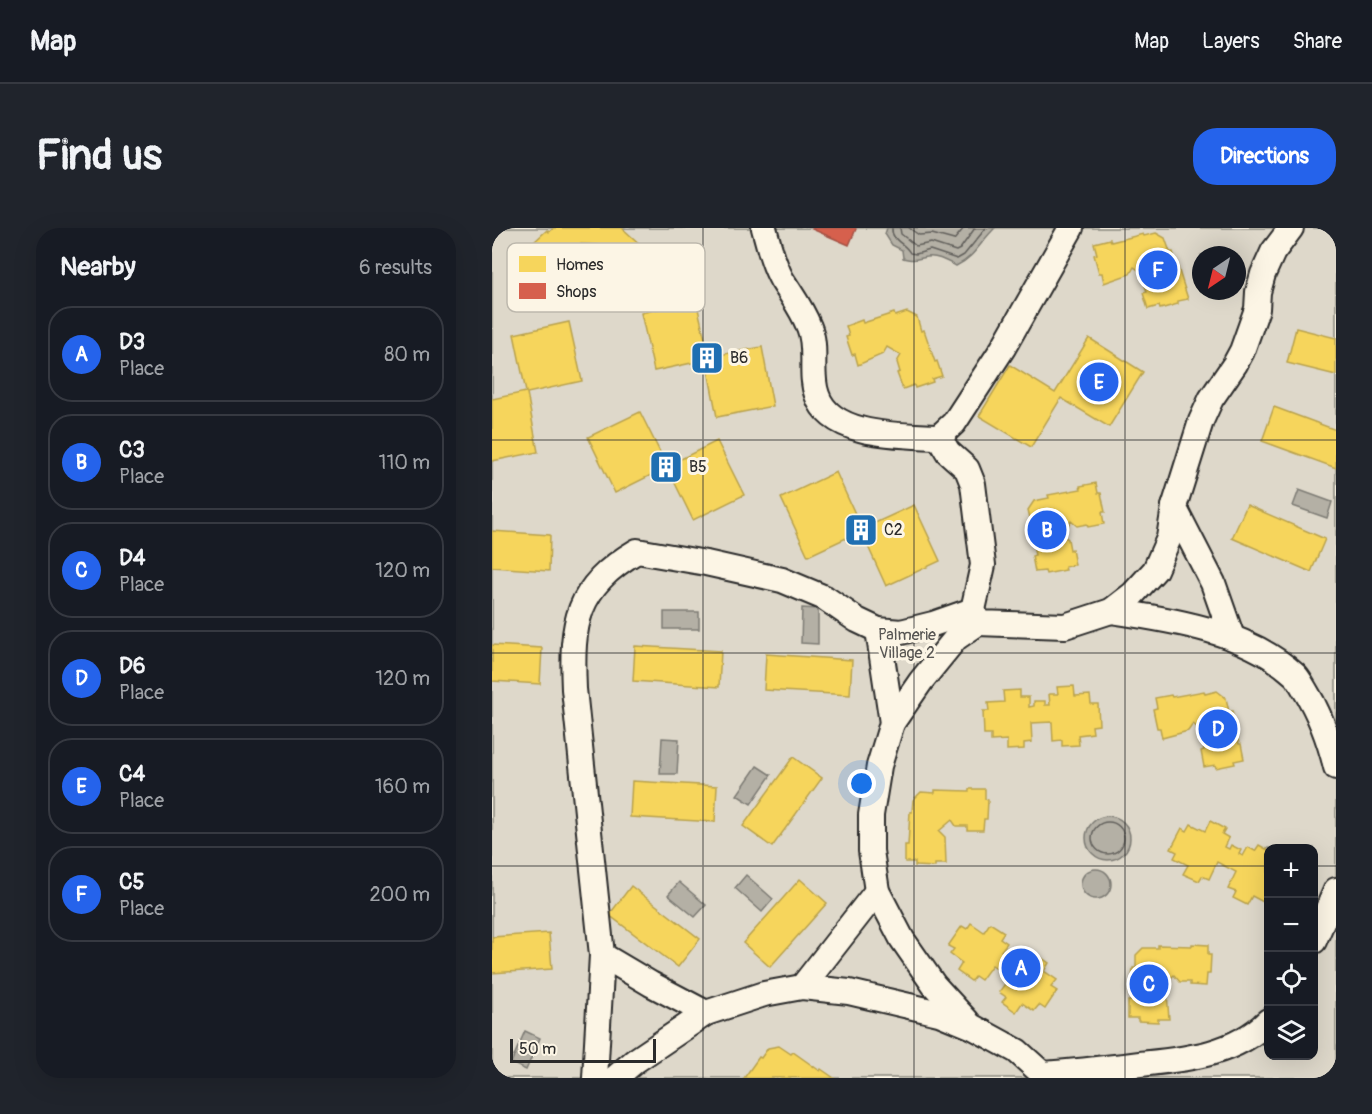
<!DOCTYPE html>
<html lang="en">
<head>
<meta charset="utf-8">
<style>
	body { margin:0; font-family:Pangolin,sans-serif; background:#20242c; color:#f1f3f6 }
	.controls { position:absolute; right:18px; bottom:18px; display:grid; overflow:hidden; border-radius:12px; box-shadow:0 6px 24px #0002 }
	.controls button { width:54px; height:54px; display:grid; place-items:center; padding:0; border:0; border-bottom:2px solid #363941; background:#171b24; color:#f1f3f6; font:30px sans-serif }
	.compass { position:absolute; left:700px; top:18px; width:54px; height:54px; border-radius:50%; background:#171b24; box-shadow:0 6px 24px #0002; rotate:215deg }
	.scale { position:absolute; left:18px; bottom:15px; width:146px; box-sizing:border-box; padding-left:6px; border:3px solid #2b2b2b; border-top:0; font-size:16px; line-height:21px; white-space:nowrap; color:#2b2b2b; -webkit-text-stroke:4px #fcf5e5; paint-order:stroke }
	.you { position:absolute; left:370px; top:556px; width:21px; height:21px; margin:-15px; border:4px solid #fff; border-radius:50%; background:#1a73e8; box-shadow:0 0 0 9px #1a73e833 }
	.badge { display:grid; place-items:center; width:39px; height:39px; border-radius:50%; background:#2563eb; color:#fff; font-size:20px; font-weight:700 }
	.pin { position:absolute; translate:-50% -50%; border:3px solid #fff; box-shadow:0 2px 6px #0006 }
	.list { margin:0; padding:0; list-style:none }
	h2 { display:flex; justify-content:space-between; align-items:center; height:78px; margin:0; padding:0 24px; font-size:26px }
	h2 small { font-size:20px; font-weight:400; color:#9ea1a6 }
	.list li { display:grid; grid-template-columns:39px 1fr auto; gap:18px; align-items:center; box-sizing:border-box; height:96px; margin:0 12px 12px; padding:0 12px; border:2px solid #363941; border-radius:24px }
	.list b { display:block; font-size:22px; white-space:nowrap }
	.list p { margin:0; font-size:20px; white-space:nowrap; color:#9ea1a6 }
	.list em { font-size:20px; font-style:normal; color:#9ea1a6 }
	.icon { flex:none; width:33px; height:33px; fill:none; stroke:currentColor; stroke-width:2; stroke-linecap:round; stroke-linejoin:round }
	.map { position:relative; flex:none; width:844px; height:850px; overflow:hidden; border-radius:24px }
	header { display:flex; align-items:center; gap:36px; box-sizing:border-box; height:84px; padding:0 30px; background:#171b24; border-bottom:2px solid #363941 }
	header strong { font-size:28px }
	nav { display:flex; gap:33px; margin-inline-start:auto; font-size:21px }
	.intro { display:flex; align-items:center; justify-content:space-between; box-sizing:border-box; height:144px; padding:0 36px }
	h1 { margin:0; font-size:42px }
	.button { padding:15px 27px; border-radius:24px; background:#2563eb; color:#fff; font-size:21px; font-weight:700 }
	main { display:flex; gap:36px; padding:0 36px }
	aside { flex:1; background:#171b24; border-radius:24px; box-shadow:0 6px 24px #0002 }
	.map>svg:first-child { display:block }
	.green { fill:#ded8ca; stroke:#84827a; stroke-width:1.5; fill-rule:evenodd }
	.water { fill:#b4b0a5; stroke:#7d7b74; stroke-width:1.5 }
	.homes { fill:#f6d55c; stroke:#b9a24d; stroke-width:1.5 }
	.shops { fill:#d6604d; stroke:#a35043; stroke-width:1.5 }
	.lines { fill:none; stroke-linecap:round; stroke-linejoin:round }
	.shore { stroke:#62605c; stroke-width:1.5 }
	.minor-casing { stroke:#2b2b2b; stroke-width:28 }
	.minor { stroke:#fcf5e5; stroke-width:24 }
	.grid { fill:none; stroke:#2b2b2b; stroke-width:1.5; stroke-opacity:0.55 }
	.labels { text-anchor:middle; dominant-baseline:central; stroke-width:6; stroke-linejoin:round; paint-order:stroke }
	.poi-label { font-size:16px; fill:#2b2b2b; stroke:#fcf5e5; text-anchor:start }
	.park-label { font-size:16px; fill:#585653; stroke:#fcf5e5 }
	.key { fill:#fcf5e5; stroke:#bdb8ad; stroke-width:1.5 }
	.key-label { font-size:16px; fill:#2b2b2b }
</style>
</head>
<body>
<header>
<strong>Map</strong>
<nav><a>Map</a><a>Layers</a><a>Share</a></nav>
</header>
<div class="intro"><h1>Find us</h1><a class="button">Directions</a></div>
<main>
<aside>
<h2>Nearby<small>6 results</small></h2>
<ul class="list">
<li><span class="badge">A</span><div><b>D3</b><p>Place</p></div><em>80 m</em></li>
<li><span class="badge">B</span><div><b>C3</b><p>Place</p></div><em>110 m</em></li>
<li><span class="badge">C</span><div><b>D4</b><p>Place</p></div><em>120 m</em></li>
<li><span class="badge">D</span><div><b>D6</b><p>Place</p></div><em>120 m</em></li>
<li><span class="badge">E</span><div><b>C4</b><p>Place</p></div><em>160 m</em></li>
<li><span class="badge">F</span><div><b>C5</b><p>Place</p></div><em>200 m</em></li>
</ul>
</aside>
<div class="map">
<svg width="844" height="850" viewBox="0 0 844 850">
	<rect width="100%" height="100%" fill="#fcf5e5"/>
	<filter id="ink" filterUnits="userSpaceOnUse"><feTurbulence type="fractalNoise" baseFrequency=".0167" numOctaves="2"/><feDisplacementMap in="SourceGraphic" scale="12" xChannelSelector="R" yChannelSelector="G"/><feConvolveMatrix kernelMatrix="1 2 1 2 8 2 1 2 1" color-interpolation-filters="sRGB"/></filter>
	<g filter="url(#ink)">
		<!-- green -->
		<path class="green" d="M0,0h844v850h-844zM709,27h36v36h-36zM776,620h46v208h-46z"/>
		<!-- water -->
		<g class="water">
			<path d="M395,0h108c-14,13 -21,30 -39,38 -8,-4 -19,-11 -29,-9 -12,2 -11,4 -24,1l-1,-8 -10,-5 -7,-11z"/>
			<path d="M807,262l33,12 -5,16 -34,-12z"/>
			<path d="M310,380l16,1v35l-17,-1z"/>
			<rect x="172" y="384" width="35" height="17"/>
			<path d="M170,510l17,1 -2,35h-17z"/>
			<path d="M265,538l14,9 -20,29 -14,-9z"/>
			<circle cx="616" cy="610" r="22"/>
			<circle cx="604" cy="656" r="15"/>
			<path d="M254,647l27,24 -11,13 -27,-24z"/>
			<path d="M187,654l27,23 -11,12 -27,-22z"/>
			<path d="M33,803l15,7 -14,32 -15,-7z"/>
		</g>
		<!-- homes -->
		<g class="homes">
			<path d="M62,0h68l21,19 -7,7 2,2 -14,13 -3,-2 -8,8 -11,-12 2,-3 -7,-7 1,-8 -17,-1v8l-18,20 -8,-8 -2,2 -14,-14 3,-2 -8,-8 13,-12 2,2z"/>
			<path d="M664,5l9,5 5,14h3l15,47 -10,2v3l-18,5 -1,-3 -11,3 -5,-16 4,-1 -3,-10 4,-6 -14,-9 -4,7 -26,9 -2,-10h-3l-5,-18 3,-1 -3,-11 16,-4 1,3 32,-8 1,2z"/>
			<path d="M204,72l13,57 53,-10 11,59 -56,11 -11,-57 -52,11 -13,-58z"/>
			<path d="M415,84l10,5 4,14 3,-1 11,32 2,-1 5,15 -10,3 1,3 -18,6 -1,-3 -11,4 -6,-16 3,-1 -3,-10 4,-7 -14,-8 -4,7 -25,11 -3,-11 -3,1 -6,-18 3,-1 -3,-10 16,-6 1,3 31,-10 1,3z"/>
			<path d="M77,94l13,59 -55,12 11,59 -46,9v-62l34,-7 -12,-58z"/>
			<path d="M804,100l40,10v37l-49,-12z"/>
			<path d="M597,110l54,34 -34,55 -48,-29 -30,49 -52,-31 31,-51 45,28z"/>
			<path d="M782,179l62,23v38l-74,-27z"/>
			<path d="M148,184l27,54 50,-25 27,54 -51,25 -26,-53 -52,26 -27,-56z"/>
			<path d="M344,244l26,57 52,-24 26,56 -54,25 -25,-55 -53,25 -27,-58z"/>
			<path d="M604,255l2,10h3l4,19h-3l2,12 -16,3 -1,-3 -10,2 -6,-5 -10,13 7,5 2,11 2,-1 3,16 -10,2 1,3 -20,4 -1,-3 -10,1 -3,-16 3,-1 -7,-32 3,-1 -3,-12 6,-9 15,-3 -1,-3 33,-6 -1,-3z"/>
			<path d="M755,277l78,34 -14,33 -79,-34z"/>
			<path d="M0,303l58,4 -1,36 -57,-4z"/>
			<path d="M0,417l50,3 -2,36 -48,-3z"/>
			<path d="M143,418l86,5 -2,36 -86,-6z"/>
			<path d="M274,426l86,6 -2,35 -86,-5z"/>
			<path d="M582,458l1,10 15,-1 1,9h7l1,21 -7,1 1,7 -15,2 1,10 -17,1v-6l-9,1 -1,-19 -21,1 1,19 -8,1v6l-17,1v-10l-16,1v-6h-7l-1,-24h6l-1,-8 16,-1 -1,-11 17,-1v7h9v10l5,-1v-5h11v4h5l-1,-11h9l-1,-7z"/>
			<path d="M712,463l1,3 12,-3 9,7 3,14 3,-1 7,33h2l3,15 -10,2 1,3 -19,4 -1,-3 -11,2 -3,-16 3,-1 -2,-10 4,-6 -13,-10 -5,7 -26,7 -2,-10h-3l-4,-19 4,-1 -2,-10 16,-3 1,2z"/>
			<path d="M301,529l29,21 -50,69 -29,-21z"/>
			<path d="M140,553l85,5 -2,36 -85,-5z"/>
			<path d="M477,561h16v10l3,1 -1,19h-3l-1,11h-16v-4h-11l-4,-6 -13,11 6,6 1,27h-11v3l-20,-1v-4h-10v-17h3l2,-33h2l1,-12 8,-8 14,1v-3l34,1z"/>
			<path d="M718,593l15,8 -3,5 7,4 -4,9 4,2 2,-4 10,5 -2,4 4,2 5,-9 7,4 4,-6 9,5v47l-3,6 -13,-7 -5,9 -14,-7 3,-6 -8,-3 8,-17 -19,-10 -8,17 -7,-3 -3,5 -16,-7 5,-9 -14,-7 3,-6 -6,-3 11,-21 5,3 4,-7 14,7z"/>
			<path d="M308,651l27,24 -57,64 -27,-24z"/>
			<path d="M139,658l69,53 -22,28 -69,-52z"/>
			<path d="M479,695l13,9 6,-9 14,9 -4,6 7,5 -6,8 5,3 2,-4 9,6 -2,4 4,2 6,-8 7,5 3,-6 14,10 -5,8 13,9 -6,7 6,4 -12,18 -6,-4 -5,6 -12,-8 -6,9 -14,-10 4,-5 -7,-5 11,-15 -18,-12 -11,15 -6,-4 -4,5 -14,-10 5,-8 -12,-9 4,-5 -6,-3 14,-20 5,3z"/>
			<path d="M57,705l3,36 -60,4v-36z"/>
			<path d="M700,716l16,1v10h3l-1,19h-3l-1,12 -16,-1v-3h-10l-6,-7 -12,11 5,7 2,26h-11v3l-20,-1v-3h-10v-17h3l2,-33h3v-13l7,-7h15v-3l34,1z"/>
			<path d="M287,818l12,8 2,-2 27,19 1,-2 13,9h-90l15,-21 2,1 7,-10z"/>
		</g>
		<!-- shops -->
		<path class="shops" d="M321,0h42l1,1 -7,16 -37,-16z"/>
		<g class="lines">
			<!-- shore -->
			<g class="shore">
				<path d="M400,0c-1,13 13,15 18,25l6,1 14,-4 27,9 7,-4 22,-27"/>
				<path d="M408,0l1,6 15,12 15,-3 25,8 4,-2 15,-21"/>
				<path d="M417,0l10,7 13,-1 22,6 10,-12"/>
				<circle cx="616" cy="610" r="16"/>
			</g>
			<!-- minor casing -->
			<g class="minor-casing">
				<g id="minor">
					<path d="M272,0c5,18 9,36 18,52 10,16 20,29 27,47 9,21 0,47 8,68 14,43 86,40 122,42l15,-14 49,-75 68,-120"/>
					<path d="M447,209l9,15 19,17 6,15 10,81 -10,45"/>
					<path d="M682,279l39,76 19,54"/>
					<path d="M619,383c61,9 137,20 184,64 4,4 7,10 10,15 15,24 24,49 31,77"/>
					<path d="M386,402l14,93"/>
					<path d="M822,713l22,-51"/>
					<path d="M110,727l49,29 55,29"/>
					<path d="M310,759l75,-96"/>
					<path d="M475,793l-33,-36 -32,-46 -25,-48 -6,-40v-36l8,-49 13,-43 29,-42 35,-43 22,-15"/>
					<path d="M552,846c32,-2 64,-6 96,-10 46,-5 94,-9 128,-43"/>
					<path d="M103,850l7,-123 -28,-266c-3,-67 2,-102 63,-138l69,12 76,17 43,18 32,22 21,10 23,2 32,-8 40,-14 5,13 87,3 46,-15 22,-17 22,-24 14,-32 5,-31 27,-86 10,-22 24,-35 7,-13 15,-42 1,-17 5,-18 10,-22 18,-24"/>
					<path d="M123,850l20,-17 71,-48 58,-19 38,-7 47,5 90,21 34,14 44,24 30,27"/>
				</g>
			</g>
			<!-- minor -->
			<use href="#minor" class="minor"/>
		</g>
	</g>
	<!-- grid -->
	<path class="grid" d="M211,0v850M422,0v850M633,0v850M0,212h844M0,425h844M0,638h776M822,638h22"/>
	<!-- icons -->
	<defs>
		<g id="building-square" transform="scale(1.725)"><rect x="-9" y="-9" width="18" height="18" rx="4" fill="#1f6fb2" stroke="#fcf5e5"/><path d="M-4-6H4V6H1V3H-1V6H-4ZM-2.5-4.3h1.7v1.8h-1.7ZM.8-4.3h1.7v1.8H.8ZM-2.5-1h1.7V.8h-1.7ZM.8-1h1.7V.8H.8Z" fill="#fff"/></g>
	</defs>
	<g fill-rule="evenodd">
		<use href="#building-square" x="215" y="130"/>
		<use href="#building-square" x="174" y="239"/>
		<use href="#building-square" x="369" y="302"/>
	</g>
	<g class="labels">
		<!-- poi labels -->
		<g class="poi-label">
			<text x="238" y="130">B6</text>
			<text x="197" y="239">B5</text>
			<text x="392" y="302">C2</text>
		</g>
		<!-- park labels -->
		<g class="park-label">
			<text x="415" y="407">Palmerie<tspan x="415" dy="18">Village 2</tspan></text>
		</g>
	</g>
	<!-- legend -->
	<rect x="15" y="15" width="198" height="69" rx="9" class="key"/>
	<rect x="27" y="28" width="27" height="16" fill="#f6d55c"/>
	<rect x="27" y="55" width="27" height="16" fill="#d6604d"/>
	<g class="key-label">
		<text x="64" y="42">Homes</text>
		<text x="64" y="69">Shops</text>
	</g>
</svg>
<div class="controls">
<button>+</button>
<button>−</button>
<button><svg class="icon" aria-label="locate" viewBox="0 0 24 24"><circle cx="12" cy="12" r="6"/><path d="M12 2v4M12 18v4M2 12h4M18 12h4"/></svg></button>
<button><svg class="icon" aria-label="layers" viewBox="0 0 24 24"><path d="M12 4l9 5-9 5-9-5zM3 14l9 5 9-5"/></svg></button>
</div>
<svg class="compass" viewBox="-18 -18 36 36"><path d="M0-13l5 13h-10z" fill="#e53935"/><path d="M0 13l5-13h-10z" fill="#9ea1a6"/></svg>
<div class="scale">50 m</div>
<div class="you"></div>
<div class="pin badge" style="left:529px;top:740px">A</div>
<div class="pin badge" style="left:555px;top:302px">B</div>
<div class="pin badge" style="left:657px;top:756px">C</div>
<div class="pin badge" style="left:726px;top:501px">D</div>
<div class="pin badge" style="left:607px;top:154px">E</div>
<div class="pin badge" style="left:666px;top:42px">F</div>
</div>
</main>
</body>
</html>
